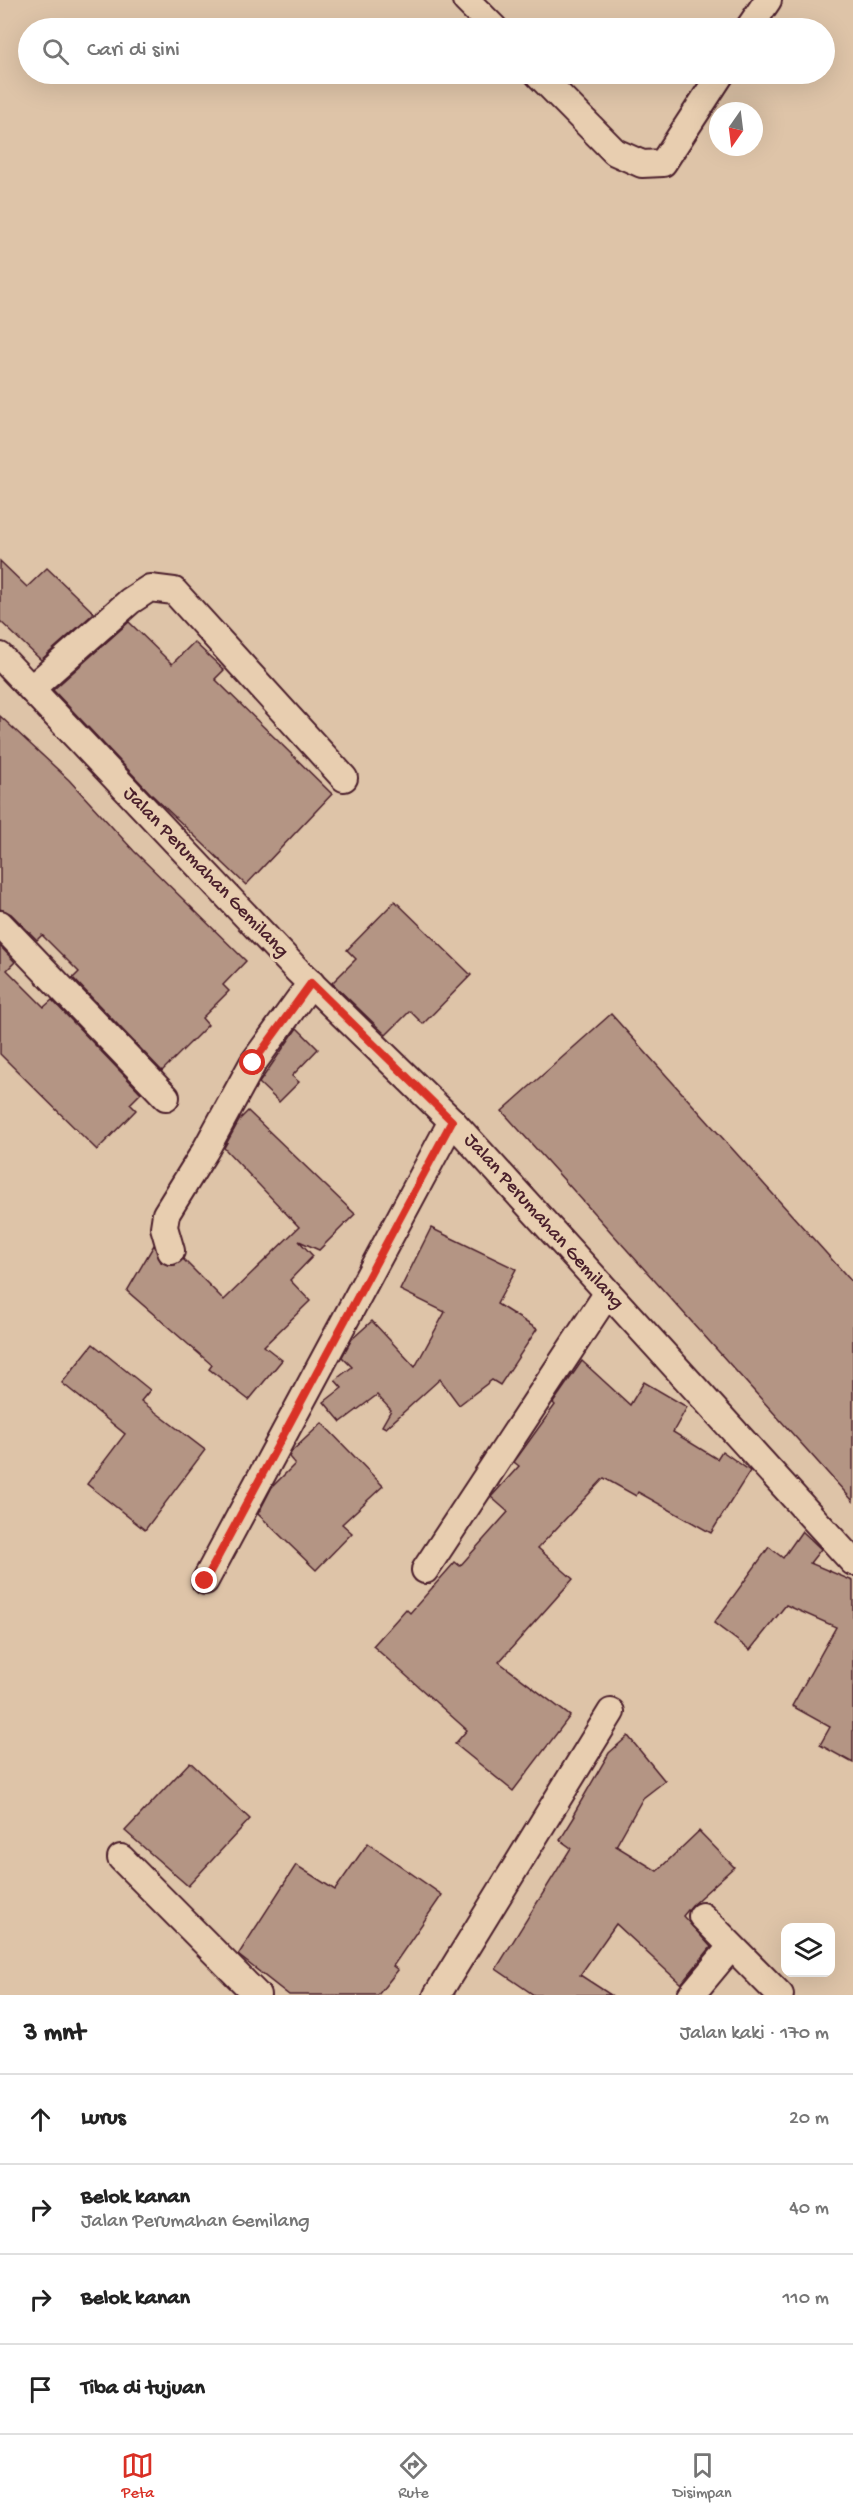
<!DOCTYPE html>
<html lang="id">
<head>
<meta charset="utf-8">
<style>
	body { margin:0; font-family:"Gochi Hand",sans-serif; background:#f2f2f2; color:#222 }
	.controls { position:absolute; right:18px; bottom:18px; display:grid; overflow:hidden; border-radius:12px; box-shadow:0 6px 24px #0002 }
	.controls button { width:54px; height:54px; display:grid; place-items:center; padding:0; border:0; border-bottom:2px solid #e0e0e0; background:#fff; color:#222; font:30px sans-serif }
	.compass { position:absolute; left:709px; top:102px; width:54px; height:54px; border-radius:50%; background:#fff; box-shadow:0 6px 24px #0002; rotate:194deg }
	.stop { position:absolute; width:18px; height:18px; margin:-14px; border:4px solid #d93025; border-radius:50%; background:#fff }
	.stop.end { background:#d93025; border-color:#fff; box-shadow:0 2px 6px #0008 }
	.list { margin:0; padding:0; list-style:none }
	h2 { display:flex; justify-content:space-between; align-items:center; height:78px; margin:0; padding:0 24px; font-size:26px }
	h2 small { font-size:20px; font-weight:400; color:#767676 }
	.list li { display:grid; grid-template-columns:39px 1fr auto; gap:18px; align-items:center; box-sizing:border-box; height:90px; padding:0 24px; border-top:2px solid #e0e0e0 }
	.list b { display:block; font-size:22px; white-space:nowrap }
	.list p { margin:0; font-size:20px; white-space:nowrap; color:#767676 }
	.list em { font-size:20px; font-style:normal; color:#767676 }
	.icon { flex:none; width:33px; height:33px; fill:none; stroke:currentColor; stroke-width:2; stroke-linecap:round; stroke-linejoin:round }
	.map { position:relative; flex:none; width:853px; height:1995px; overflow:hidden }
	.search { position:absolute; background:#fff; box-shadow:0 6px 24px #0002; left:18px; right:18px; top:18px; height:66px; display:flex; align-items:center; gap:15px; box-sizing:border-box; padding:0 21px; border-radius:33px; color:#767676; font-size:22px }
	.sheet { height:438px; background:#fff }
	nav { display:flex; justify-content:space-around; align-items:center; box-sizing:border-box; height:84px; border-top:2px solid #e0e0e0; background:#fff; font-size:16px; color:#767676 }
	nav a { display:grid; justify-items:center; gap:3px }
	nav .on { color:#d93025 }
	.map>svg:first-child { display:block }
	.building { fill:#b49584; stroke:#4a1f2b; stroke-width:1.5 }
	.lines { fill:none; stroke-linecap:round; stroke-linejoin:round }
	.street-casing { stroke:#4a1f2b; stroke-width:30 }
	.street { stroke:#e8ceb0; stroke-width:26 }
	.route { stroke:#d93025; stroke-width:8 }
	.labels { text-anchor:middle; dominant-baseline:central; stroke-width:6; stroke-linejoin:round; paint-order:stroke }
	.street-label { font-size:20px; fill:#4a1f2b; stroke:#e8ceb0 }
</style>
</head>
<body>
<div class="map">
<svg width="853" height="1995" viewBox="0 0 853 1995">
	<rect width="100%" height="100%" fill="#dec4a8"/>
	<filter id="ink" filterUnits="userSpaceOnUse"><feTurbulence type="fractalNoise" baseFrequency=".0167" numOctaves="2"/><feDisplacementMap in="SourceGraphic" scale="12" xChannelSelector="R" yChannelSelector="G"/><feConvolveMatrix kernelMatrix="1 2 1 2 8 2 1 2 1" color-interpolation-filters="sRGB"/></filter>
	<g filter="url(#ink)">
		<!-- building -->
		<g class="building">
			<path d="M0,561l27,26 20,-19 47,45 -53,47 -41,-39z"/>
			<path d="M129,622l43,42 22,-22 30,28 -9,9 117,115 -86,91 -94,-90 -99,-105z"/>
			<path d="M0,716l69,64 65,71 112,110 -23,24 6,6 -27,27 6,7 -46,46 -89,-93 6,-6 -37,-37 -5,5 -26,-26 -11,-5z"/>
			<path d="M395,901l76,74 -48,49 -13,-13 -24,24 -54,-52 24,-24 -9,-9z"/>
			<path d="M0,946l15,16 -8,8 37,37 8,-7 89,93 -11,11 6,6 -39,40 -97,-96z"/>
			<path d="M611,1014l242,269v218l-351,-390z"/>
			<path d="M297,1028l21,21 -26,27 7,6 -20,20 -20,-19z"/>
			<path d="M248,1111l107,103 -36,36 -20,-9 14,15 -23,24 20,21 -46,45 18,14 -33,40 -40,-31 3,-4 -85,-74 27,-46 7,17 14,3 8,-6 41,41 75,-73 -75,-79 16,-29z"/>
			<path d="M431,1228l85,41 -19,35 40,25 -37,56 -8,-5 -33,25 -19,-26 -54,49 -4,-2 9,-16 -14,-15 -36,27 -17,-20 18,-14 -7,-8 17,-13 -10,-10 10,-18 20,-18 43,46 30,-55 -45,-22z"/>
			<path d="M93,1344l57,46 -9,11 64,49 -60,80 -58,-46 38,-50 -63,-51z"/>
			<path d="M582,1361l48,44 14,-23 43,25 -14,25 44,27 5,-8 28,20 -39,62 -73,-41 -2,4 -32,-18 -66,70 35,31 -74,83 71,54 -57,75 -58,-47 12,-14 -94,-84 33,-37 4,4 45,-51 5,4 48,-54 -17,-15 28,-31 -5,-4 41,-57 -2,-2z"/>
			<path d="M322,1423l61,63 -41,38 10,9 -36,37 -58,-56 14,-27 23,-23 -6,-7 3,-6z"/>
			<path d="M802,1531l19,18 -11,14 43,18v182l-33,-18 10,-18 -38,-21 44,-79 -50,-22 -36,45 -36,-27 55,-76 14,11z"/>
			<path d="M628,1736l37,45 -22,17 -27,48 41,25 42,-40 35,36 -42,38 -9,11 28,31 -30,37 -65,-60 -36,51 31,20h-77l-38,-26 75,-121 -11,-8 15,-24 -2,-1 36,-62z"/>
			<path d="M190,1762l60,57 -62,67 -63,-55z"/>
			<path d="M368,1843l74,52 -49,71 5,4 -20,25h-89l-51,-40 58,-90 39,25z"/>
		</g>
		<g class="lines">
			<!-- street casing -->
			<g class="street-casing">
				<g id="street">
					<path d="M466,0l28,28"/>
					<path d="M749,28l19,-28"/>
					<path d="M538,74l77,78 27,12 21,-1 58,-89"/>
					<path d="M0,656l298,315 154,150 401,441"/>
					<path d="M32,688l98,-87 20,-13 24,3 170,187"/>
					<path d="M0,924l166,173"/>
					<path d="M171,1251l-7,-24 2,-13 39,-63 48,-88 58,-80"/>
					<path d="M425,1570l182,-276"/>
					<path d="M205,1581l247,-460"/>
					<path d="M121,1858l136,137"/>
					<path d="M702,1916l78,79"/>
					<path d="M437,1995l174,-283"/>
					<path d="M691,1995l40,-48"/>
				</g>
			</g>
			<!-- street -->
			<use href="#street" class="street"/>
		</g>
	</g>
	<g class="lines" filter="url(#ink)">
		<!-- route -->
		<path class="route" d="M205,1581l247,-460 -141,-138 -58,80"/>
	</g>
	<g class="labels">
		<!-- street labels -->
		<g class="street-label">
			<text transform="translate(205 873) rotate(46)">Jalan Perumahan Gemilang</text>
			<text transform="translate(543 1222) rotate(48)">Jalan Perumahan Gemilang</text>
		</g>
	</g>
</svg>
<div class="controls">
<button><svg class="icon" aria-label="layers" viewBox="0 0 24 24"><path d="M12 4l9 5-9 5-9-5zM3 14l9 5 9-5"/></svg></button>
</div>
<svg class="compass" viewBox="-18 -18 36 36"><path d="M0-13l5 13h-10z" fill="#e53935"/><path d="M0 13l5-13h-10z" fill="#767676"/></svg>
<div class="stop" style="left:253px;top:1063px"></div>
<div class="stop end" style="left:205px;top:1581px"></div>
<div class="search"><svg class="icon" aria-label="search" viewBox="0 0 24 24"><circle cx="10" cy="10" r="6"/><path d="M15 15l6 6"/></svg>Cari di sini</div>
</div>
<section class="sheet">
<h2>3 mnt<small>Jalan kaki · 170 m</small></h2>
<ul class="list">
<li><svg class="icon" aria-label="ahead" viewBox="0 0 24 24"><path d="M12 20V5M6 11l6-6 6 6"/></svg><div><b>Lurus</b></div><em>20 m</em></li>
<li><svg class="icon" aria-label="right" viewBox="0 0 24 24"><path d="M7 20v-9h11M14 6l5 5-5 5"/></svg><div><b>Belok kanan</b><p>Jalan Perumahan Gemilang</p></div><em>40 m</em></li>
<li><svg class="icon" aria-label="right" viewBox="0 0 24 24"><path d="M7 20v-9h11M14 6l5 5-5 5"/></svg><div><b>Belok kanan</b></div><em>110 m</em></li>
<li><svg class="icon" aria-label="arrive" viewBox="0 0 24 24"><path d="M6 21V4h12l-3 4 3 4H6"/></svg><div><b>Tiba di tujuan</b></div></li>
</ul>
</section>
<nav>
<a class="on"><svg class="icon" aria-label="map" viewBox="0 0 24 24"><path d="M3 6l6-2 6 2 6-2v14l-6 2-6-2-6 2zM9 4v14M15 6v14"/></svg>Peta</a>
<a><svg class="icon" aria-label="directions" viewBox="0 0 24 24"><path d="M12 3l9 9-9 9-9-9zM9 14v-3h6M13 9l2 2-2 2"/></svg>Rute</a>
<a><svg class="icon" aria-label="saved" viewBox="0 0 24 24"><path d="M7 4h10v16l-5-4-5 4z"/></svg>Disimpan</a>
</nav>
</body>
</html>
